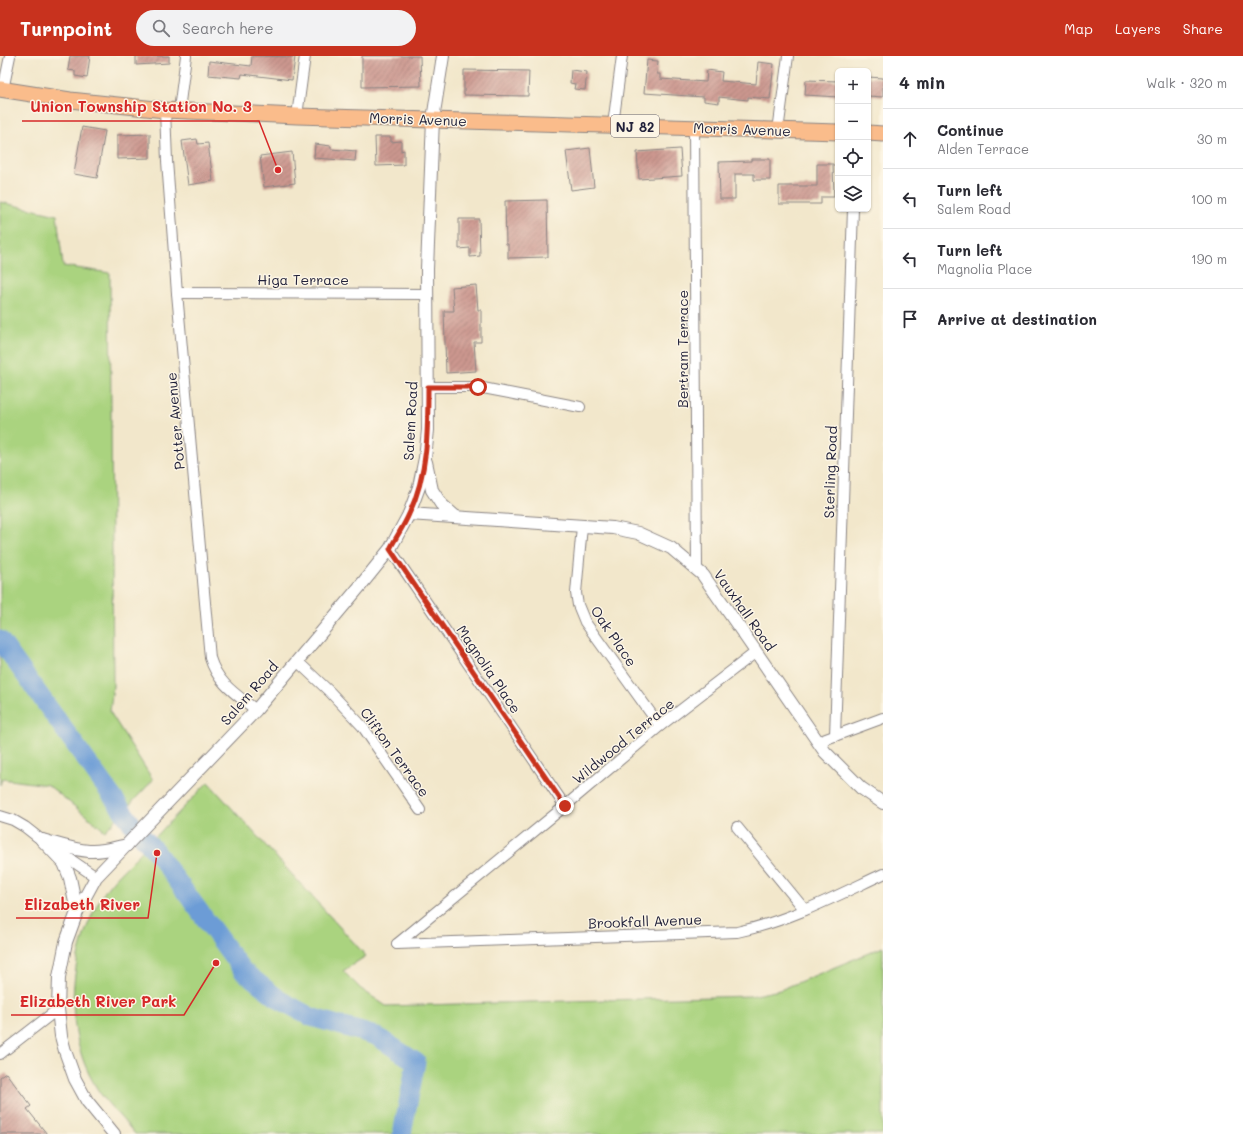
<!DOCTYPE html>
<html lang="en">
<head>
<meta charset="utf-8">
<style>
	body { margin:0; font-family:Mali,sans-serif; background:#f2f2f3; color:#2b2b33 }
	.controls { position:absolute; right:12px; top:12px; display:grid; overflow:hidden; border-radius:6px; box-shadow:0 1px 3px #0004 }
	.controls button { width:36px; height:36px; display:grid; place-items:center; padding:0; border:0; border-bottom:1px solid #e1e1e2; background:#fff; color:#2b2b33; font:20px sans-serif }
	.stop { position:absolute; width:12px; height:12px; margin:-9px; border:3px solid #c8321e; border-radius:50%; background:#fff }
	.stop.end { background:#c8321e; border-color:#fff; box-shadow:0 1px 4px #0008 }
	.list { margin:0; padding:0; list-style:none }
	h2 { display:flex; justify-content:space-between; align-items:center; height:52px; margin:0; padding:0 16px; font-size:17px }
	h2 small { font-size:13px; font-weight:400; color:#7c7c81 }
	.list li { display:grid; grid-template-columns:26px 1fr auto; gap:12px; align-items:center; box-sizing:border-box; height:60px; padding:0 16px; border-top:1px solid #e1e1e2 }
	.list b { display:block; font-size:15px; white-space:nowrap }
	.list p { margin:0; font-size:13px; white-space:nowrap; color:#7c7c81 }
	.list em { font-size:13px; font-style:normal; color:#7c7c81 }
	.icon { flex:none; width:22px; height:22px; fill:none; stroke:currentColor; stroke-width:2; stroke-linecap:round; stroke-linejoin:round }
	.map { position:relative; flex:none; width:883px; height:1078px; overflow:hidden }
	header { display:flex; align-items:center; gap:24px; box-sizing:border-box; height:56px; padding:0 20px; background:#c8321e; color:#fff }
	header strong { font-size:19px }
	nav { display:flex; gap:22px; margin-inline-start:auto; font-size:14px }
	.search { width:280px; height:36px; background:#f2f2f3; display:flex; align-items:center; gap:10px; box-sizing:border-box; padding:0 14px; border-radius:22px; color:#7c7c81; font-size:15px }
	main { display:flex }
	aside { flex:1; background:#fff }
	.map>svg:first-child { display:block }
	.green { fill:#aad37f; stroke:#667a5d }
	.lines { fill:none; stroke-linecap:round; stroke-linejoin:round }
	.river { stroke:#6c9cd6; stroke-width:19 }
	.building { fill:url(#building-hatch) }
	.minor-casing { stroke:#8a8483; stroke-width:12 }
	.tertiary-casing { stroke:#8a8483; stroke-width:14 }
	.primary-casing { stroke:#8a8483; stroke-width:17 }
	.minor { stroke:#fff; stroke-width:10 }
	.tertiary { stroke:#fff; stroke-width:12 }
	.primary { stroke:#fabc8b; stroke-width:15 }
	.route { stroke:#c8321e; stroke-width:5 }
	.labels { text-anchor:middle; dominant-baseline:central; stroke-width:3; stroke-linejoin:round; paint-order:stroke }
	.shield { fill:#fcf5e5; stroke:#63616e; stroke-width:1 }
	.shield-label { font-size:13px; font-weight:bold; fill:#22223b }
	.street-label { font-size:14px; fill:#22223b; stroke:#fcf5e5 }
	.leader { fill:none; stroke:#d62828; stroke-width:1.5 }
	.callout-dot { fill:#d62828; stroke:#fcf5e5; stroke-width:1.5 }
	.callout-label { font-size:15px; text-anchor:middle; font-weight:bold; fill:#d62828; stroke:#fcf5e5; stroke-width:3; stroke-linejoin:round; paint-order:stroke }
</style>
</head>
<body>
<header>
<strong>Turnpoint</strong>
<div class="search"><svg class="icon" aria-label="search" viewBox="0 0 24 24"><circle cx="10" cy="10" r="6"/><path d="M15 15l6 6"/></svg>Search here</div>
<nav><a>Map</a><a>Layers</a><a>Share</a></nav>
</header>
<main>
<div class="map">
<svg width="883" height="1078" viewBox="0 0 883 1078">
	<defs>
		<pattern id="building-hatch" width="6" height="6" patternUnits="userSpaceOnUse"><rect width="6" height="6" fill="#cc978f"/><path d="M-1 1l2-2M0 6l6-6M5 7l2-2" fill="none" stroke="#a57b76"/></pattern>
	</defs>
	<rect width="100%" height="100%" fill="#fcf5e5"/>
	<filter id="ink" filterUnits="userSpaceOnUse"><feTurbulence type="fractalNoise" baseFrequency=".025" numOctaves="2"/><feDisplacementMap in="SourceGraphic" scale="8" xChannelSelector="R" yChannelSelector="G"/><feConvolveMatrix kernelMatrix="1 2 1 2 8 2 1 2 1" color-interpolation-filters="sRGB"/></filter>
	<filter id="wash" filterUnits="userSpaceOnUse"><feTurbulence type="fractalNoise" baseFrequency=".012" numOctaves="4" result="noise"/><feDisplacementMap in="SourceGraphic" scale="16" xChannelSelector="R" yChannelSelector="G"/><feGaussianBlur stdDeviation="0.9" result="paint"/><feColorMatrix in="noise" values="0 0 0 0 0 0 0 0 0 0 0 0 0 0 0 0 0 1.4 0 .05"/><feComposite in="paint" operator="in"/></filter>
	<g filter="url(#wash)">
		<rect width="100%" height="100%" fill="#f2e7cb"/>
		<!-- green -->
		<g class="green">
			<path d="M0,146l57,13 6,51 47,7 3,413 -3,26 43,68 -48,51 -57,-46 -46,-6 -2,6z"/>
			<path d="M208,726l158,174 -23,15 18,18 25,17 364,-10 30,-6 103,-43v187h-748c-11,-14 -25,-27 -35,-41 -41,-59 -32,-149 8,-206 9,-12 21,-22 31,-33 23,-24 46,-48 69,-72z"/>
		</g>
		<g class="lines">
			<!-- river -->
			<path class="river" d="M0,584l137,191 20,22 86,118 37,29 31,17 65,19 40,26 -14,72"/>
		</g>
		<g id="blocks">
			<!-- building -->
			<g class="building">
				<path d="M70,0h20l-3,22 -12,-2v-5l-7,-1z"/>
				<path d="M136,0h33v7l-33,2z"/>
				<path d="M252,0l43,1 -3,23 -50,-6 -1,4 -33,-3 1,-14 42,5z"/>
				<path d="M362,0h58l1,30 -59,1z"/>
				<path d="M647,4l11,1 -1,13h3v5l46,3 1,-12 15,2 -1,9 35,3 2,-22 16,2 -4,35 -22,-2v3l-29,-3v6l-15,-2v-4l-60,-4z"/>
				<path d="M464,14l65,1 -1,25 -64,-1z"/>
				<path d="M571,14l16,2 -2,18 -11,-1 1,-5 -5,-1z"/>
				<path d="M868,21l15,1v19l-15,-1z"/>
				<path d="M806,24l32,1v16l-33,-2z"/>
				<path d="M82,71l23,4 -8,47 -23,-4z"/>
				<path d="M150,78v24l-33,1v-24z"/>
				<path d="M375,81h16v5l10,-1v10l3,-1v15l-28,1z"/>
				<path d="M197,83l1,5 10,-1 5,38 -25,4 -6,-44z"/>
				<path d="M315,88l16,2v3l25,2 -1,10 -41,-3z"/>
				<path d="M590,92l4,39 -23,3 -5,-39z"/>
				<path d="M680,93l2,27 -43,3 -2,-27z"/>
				<path d="M292,96l3,31 -31,4 -4,-31z"/>
				<path d="M751,103h19v21h-16v-6h-19v25h-15l-1,-37 32,-1z"/>
				<path d="M817,108h16l1,33h-13v7h-42v-18h38z"/>
				<path d="M547,144l1,57 -40,1v-14h-2l-1,-43z"/>
				<path d="M459,163h20l1,37 -10,1v-9l-11,1z"/>
				<path d="M476,229l2,25h3v32h-7l2,29 -30,2 -2,-62h10l-2,-24z"/>
				<path d="M6,1017l25,33 -4,3 20,25h-47v-57z"/>
			</g>
		</g>
	</g>
	<g filter="url(#ink)">
		<use href="#blocks" fill-opacity="0" stroke="#8a8483" stroke-width="1"/>
		<g class="lines">
			<!-- minor casing -->
			<g class="minor-casing">
				<g id="minor">
					<path d="M3,34l7,-34"/>
					<path d="M165,54l2,51 10,132 33,365c8,26 26,36 46,52"/>
					<path d="M179,54l7,-54"/>
					<path d="M297,60l8,-60"/>
					<path d="M613,69l9,-69"/>
					<path d="M694,72l3,442"/>
					<path d="M778,75l10,-75"/>
					<path d="M177,237l251,1"/>
					<path d="M428,331h50l102,20"/>
					<path d="M582,470l-6,67 2,12 7,17 75,104"/>
					<path d="M390,493l175,257"/>
					<path d="M297,605l33,31 33,35 57,83"/>
					<path d="M835,680l18,-527"/>
					<path d="M818,686l65,-24"/>
					<path d="M0,760l13,4 12,7 14,11 57,39"/>
					<path d="M737,771l68,83"/>
					<path d="M397,888l340,-12c52,-11 99,-36 146,-58"/>
					<path d="M397,888l168,-138 95,-80 96,-74"/>
					<path d="M0,998l58,-45"/>
				</g>
			</g>
			<!-- tertiary casing -->
			<g class="tertiary-casing">
				<g id="tertiary">
					<path d="M426,406l6,28 9,14 15,13"/>
					<path d="M409,458l204,14 25,5 33,15 32,27 122,177 36,36 22,15"/>
					<path d="M42,784c15,4 31,10 47,11 12,1 25,-3 38,-6"/>
					<path d="M42,784l22,23 6,15 7,34"/>
					<path d="M114,1078l-27,-33 -12,-22 -10,-28 -4,-15 -3,-27 1,-32 7,-35 11,-30 19,-35 160,-167 105,-125 29,-36 19,-35 10,-27 6,-29 3,-28 -1,-161 6,-150 10,-63"/>
				</g>
			</g>
			<!-- primary casing -->
			<g class="primary-casing">
				<g id="primary">
					<path d="M0,33l70,11 95,10 132,6 541,16"/>
					<path d="M868,77l15,1"/>
				</g>
			</g>
			<!-- minor -->
			<use href="#minor" class="minor"/>
			<!-- tertiary -->
			<use href="#tertiary" class="tertiary"/>
			<!-- primary -->
			<use href="#primary" class="primary"/>
		</g>
	</g>
	<g class="lines" filter="url(#ink)">
		<!-- route -->
		<path class="route" d="M478,331h-50c0,43 0,87 -19,127 -5,12 -13,23 -19,35l175,257"/>
	</g>
	<g class="labels">
		<!-- shield labels -->
		<rect class="shield" x="611" y="59" width="48" height="22" rx="3"/>
		<g class="shield-label">
			<text x="635" y="70">NJ 82</text>
		</g>
		<!-- street labels -->
		<g class="street-label">
			<text transform="translate(418 63) rotate(2)">Morris Avenue</text>
			<text transform="translate(742 73) rotate(2)">Morris Avenue</text>
			<text x="303" y="223">Higa Terrace</text>
			<text transform="translate(682 293) rotate(-90)">Bertram Terrace</text>
			<text transform="translate(175 365) rotate(-95)">Potter Avenue</text>
			<text transform="translate(410 365) rotate(-87)">Salem Road</text>
			<text transform="translate(830 416) rotate(-88)">Sterling Road</text>
			<text transform="translate(745 554) rotate(55)">Vauxhall Road</text>
			<text transform="translate(614 580) rotate(56)">Oak Place</text>
			<text transform="translate(489 613) rotate(56)">Magnolia Place</text>
			<text transform="translate(249 637) rotate(-49)">Salem Road</text>
			<text transform="translate(623 685) rotate(-39)">Wildwood Terrace</text>
			<text transform="translate(395 696) rotate(54)">Clifton Terrace</text>
			<text transform="translate(645 865) rotate(-2)">Brookfall Avenue</text>
		</g>
	</g>
	<!-- callouts -->
	<path class="leader" d="M278 114L259 65H22M157 797L148 862H16M216 907L184 959H11"/>
	<g class="callout-dot">
		<circle cx="278" cy="114" r="4"/>
		<circle cx="157" cy="797" r="4"/>
		<circle cx="216" cy="907" r="4"/>
	</g>
	<g class="callout-label">
		<text x="141" y="56">Union Township Station No. 3</text>
		<text x="82" y="854">Elizabeth River</text>
		<text x="98" y="951">Elizabeth River Park</text>
	</g>
</svg>
<div class="controls">
<button>+</button>
<button>−</button>
<button><svg class="icon" aria-label="locate" viewBox="0 0 24 24"><circle cx="12" cy="12" r="6"/><path d="M12 2v4M12 18v4M2 12h4M18 12h4"/></svg></button>
<button><svg class="icon" aria-label="layers" viewBox="0 0 24 24"><path d="M12 4l9 5-9 5-9-5zM3 14l9 5 9-5"/></svg></button>
</div>
<div class="stop" style="left:478px;top:331px"></div>
<div class="stop end" style="left:565px;top:750px"></div>
</div>
<aside>
<h2>4 min<small>Walk · 320 m</small></h2>
<ul class="list">
<li><svg class="icon" aria-label="ahead" viewBox="0 0 24 24"><path d="M12 20V5M6 11l6-6 6 6"/></svg><div><b>Continue</b><p>Alden Terrace</p></div><em>30 m</em></li>
<li><svg class="icon" aria-label="left" viewBox="0 0 24 24"><path d="M17 20v-9H6M10 6l-5 5 5 5"/></svg><div><b>Turn left</b><p>Salem Road</p></div><em>100 m</em></li>
<li><svg class="icon" aria-label="left" viewBox="0 0 24 24"><path d="M17 20v-9H6M10 6l-5 5 5 5"/></svg><div><b>Turn left</b><p>Magnolia Place</p></div><em>190 m</em></li>
<li><svg class="icon" aria-label="arrive" viewBox="0 0 24 24"><path d="M6 21V4h12l-3 4 3 4H6"/></svg><div><b>Arrive at destination</b></div></li>
</ul>
</aside>
</main>
</body>
</html>
